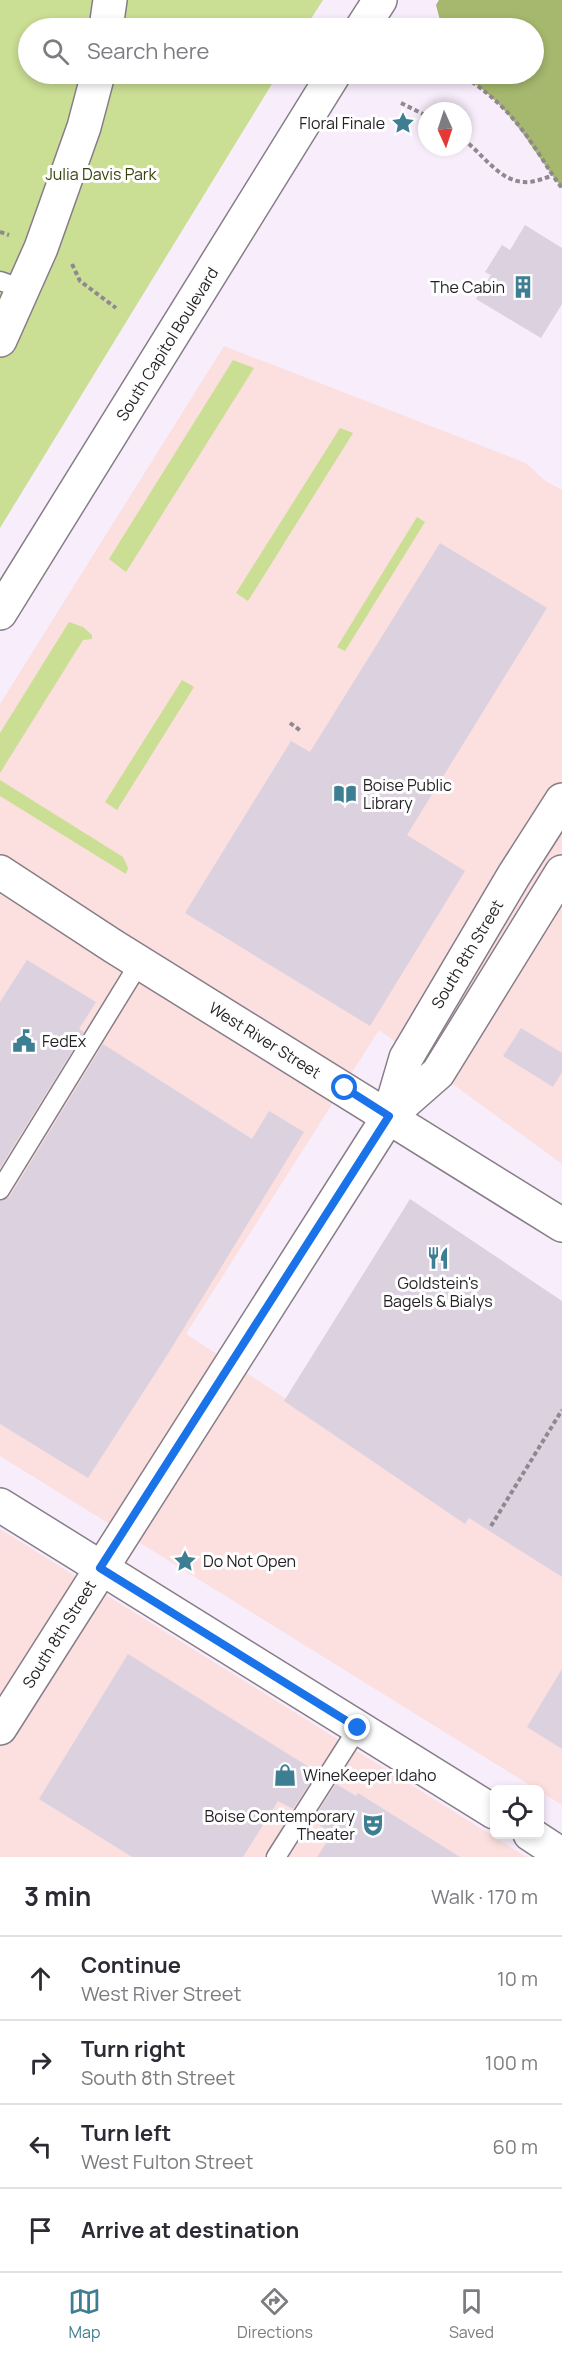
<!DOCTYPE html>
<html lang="en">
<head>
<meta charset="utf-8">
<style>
	body { margin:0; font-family:Manrope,sans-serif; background:#f7f7f7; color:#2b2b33 }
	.controls { position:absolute; right:18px; bottom:18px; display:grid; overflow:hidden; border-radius:9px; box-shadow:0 3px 9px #0003 }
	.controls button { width:54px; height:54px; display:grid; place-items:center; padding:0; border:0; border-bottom:2px solid #e1e1e2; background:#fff; color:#2b2b33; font:30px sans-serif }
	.compass { position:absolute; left:418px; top:102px; width:54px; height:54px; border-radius:50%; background:#fff; box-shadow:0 3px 9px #0003; rotate:177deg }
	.stop { position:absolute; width:18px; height:18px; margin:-14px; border:4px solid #1a73e8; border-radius:50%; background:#fff }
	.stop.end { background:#1a73e8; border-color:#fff; box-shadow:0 2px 6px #0008 }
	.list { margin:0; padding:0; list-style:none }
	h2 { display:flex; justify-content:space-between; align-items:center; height:78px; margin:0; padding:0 24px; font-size:26px }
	h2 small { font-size:20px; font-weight:400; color:#7c7c81 }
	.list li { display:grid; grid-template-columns:39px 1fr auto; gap:18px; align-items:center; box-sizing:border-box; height:84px; padding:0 24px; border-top:2px solid #e1e1e2 }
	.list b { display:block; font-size:22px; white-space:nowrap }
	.list p { margin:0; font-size:20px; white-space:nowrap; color:#7c7c81 }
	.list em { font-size:20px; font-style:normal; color:#7c7c81 }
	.icon { flex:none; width:33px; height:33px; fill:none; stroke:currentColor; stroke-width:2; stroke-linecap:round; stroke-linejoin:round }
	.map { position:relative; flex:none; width:562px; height:1857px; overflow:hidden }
	.search { position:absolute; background:#fff; box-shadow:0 3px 9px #0003; left:18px; right:18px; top:18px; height:66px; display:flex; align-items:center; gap:15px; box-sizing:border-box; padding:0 21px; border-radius:33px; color:#7c7c81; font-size:22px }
	.sheet { height:414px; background:#fff }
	nav { display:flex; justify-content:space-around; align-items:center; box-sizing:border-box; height:84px; border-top:2px solid #e1e1e2; background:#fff; font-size:16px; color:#7c7c81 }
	nav a { display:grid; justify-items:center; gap:3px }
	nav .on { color:#3e7e92 }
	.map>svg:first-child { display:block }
	.commercial { fill:#fbe0df }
	.green { fill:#cade94 }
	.forest { fill:#a5b86d }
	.building { fill:#dcd1df }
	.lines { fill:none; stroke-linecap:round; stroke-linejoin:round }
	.lane-casing { stroke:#877d89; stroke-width:21 }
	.street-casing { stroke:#877d89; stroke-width:36 }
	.secondary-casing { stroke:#877d89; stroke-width:36 }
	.primary-casing { stroke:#877d89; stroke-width:36 }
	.path { stroke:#8f8891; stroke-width:4; stroke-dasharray:4.5 3; stroke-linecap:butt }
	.lane { stroke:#fff; stroke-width:18 }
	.street { stroke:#fff; stroke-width:33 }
	.secondary { stroke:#fff; stroke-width:33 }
	.primary { stroke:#fff; stroke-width:33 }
	.route { stroke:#1a73e8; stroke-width:8 }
	.labels { text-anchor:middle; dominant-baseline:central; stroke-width:6; stroke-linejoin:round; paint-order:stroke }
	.poi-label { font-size:16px; fill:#231f24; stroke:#fefefe; text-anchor:start }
	.park-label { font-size:16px; fill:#38440b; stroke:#fefefe }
	.street-label { font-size:16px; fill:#231f24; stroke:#fefefe }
</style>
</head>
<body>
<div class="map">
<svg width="562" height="1857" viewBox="0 0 562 1857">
	<rect width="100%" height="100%" fill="#f8edfb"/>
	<!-- commercial -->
	<g class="commercial">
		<path d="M224,346l302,117 18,17 18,10v674l-183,-134 -193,304 376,243v228l-562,-349v-752z"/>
		<path d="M0,1529l527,328h-527z"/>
	</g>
	<!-- green -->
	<g class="green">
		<path d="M0,0h323l-18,28h-277v46h250l-278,454z"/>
		<path d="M233,360l21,8 -128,204 -17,-13z"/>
		<path d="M340,428l13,5 -105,168 -12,-8z"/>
		<path d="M417,517l8,5 -80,129 -8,-4z"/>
		<path d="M69,622l14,5 9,8v4l-9,1 -83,133v-40z"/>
		<path d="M182,680l12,7 -77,123 -12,-8z"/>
		<path d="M0,780l123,77 5,11 -2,6 -126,-78z"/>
	</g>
	<!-- forest -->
	<path class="forest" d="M439,0h123v188c-36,-45 -50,-84 -103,-114h75v-46h-92l-6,-23z"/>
	<!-- building -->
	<g class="building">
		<path d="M525,225l37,23v56l-21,34 -65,-39 15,-24 -6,-3 17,-27 8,5z"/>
		<path d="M440,543l107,65 -140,227 58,36 -95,155 -185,-113 106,-172 19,11z"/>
		<path d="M27,960l69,42 -17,27 5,3 -84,136v-166z"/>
		<path d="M521,1028l41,25v19l-9,15 -50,-31z"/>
		<path d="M103,1044l149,95 17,-28 35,21 -133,217 -83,129 -88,-54v-223l10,-5z"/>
		<path d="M410,1199l152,102v276l-93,-59 -4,6 -181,-123z"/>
		<path d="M128,1654l189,118 -24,37 -15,-8 -35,56h-111l-93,-58z"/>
		<path d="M562,1669v80l-35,-22z"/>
		<path d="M336,1784l20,12 2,-3 102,64h-143l16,-24 -21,-12z"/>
	</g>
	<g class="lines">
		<!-- lane casing -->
		<g class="lane-casing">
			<g id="lane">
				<path d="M0,281l23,8"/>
				<path d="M0,1190l140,-228"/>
				<path d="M276,1857l82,-129"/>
			</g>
		</g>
		<!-- street casing -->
		<g class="street-casing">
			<g id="street">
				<path d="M106,28l4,-28"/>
				<path d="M0,340l41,-92 43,-121 14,-53"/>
				<path d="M389,1116l17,-58 108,-183 48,-75"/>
				<path d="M0,1505l494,307"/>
				<path d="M0,1728l389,-612 49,-43 124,-201"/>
				<path d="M530,1834l32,21"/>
			</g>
		</g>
		<!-- secondary casing -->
		<g class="secondary-casing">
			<path id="secondary" d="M0,872l113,74 449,279"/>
		</g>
		<!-- primary casing -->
		<g class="primary-casing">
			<g id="primary">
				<path d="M362,28l18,-28"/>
				<path d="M0,613l334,-539"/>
			</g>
		</g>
		<!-- path -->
		<g class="path">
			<path d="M459,74c30,17 55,42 74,71 10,14 18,29 29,43"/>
			<path d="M401,103l26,13"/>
			<path d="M463,139c19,14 36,42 61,43 9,1 20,-4 28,-6"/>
			<path d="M0,232l9,3"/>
			<path d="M72,264l8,17 36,27"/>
			<path d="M290,723l11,8"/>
			<path d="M491,1526l71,-116"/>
		</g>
		<!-- lane -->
		<use href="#lane" class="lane"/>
		<!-- street -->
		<use href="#street" class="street"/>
		<!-- secondary -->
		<use href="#secondary" class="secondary"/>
		<!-- primary -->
		<use href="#primary" class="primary"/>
	</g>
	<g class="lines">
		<!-- route -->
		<path class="route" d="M345,1088l44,28 -289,452 258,160"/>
	</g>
	<!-- icons -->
	<defs>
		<g id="sight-bare" transform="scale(1.8)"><path d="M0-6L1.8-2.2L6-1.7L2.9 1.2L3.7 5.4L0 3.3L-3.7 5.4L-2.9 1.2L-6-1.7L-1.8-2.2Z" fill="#3e7e92" stroke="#fefefe" stroke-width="2.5" paint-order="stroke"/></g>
		<g id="building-bare" transform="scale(1.8)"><path d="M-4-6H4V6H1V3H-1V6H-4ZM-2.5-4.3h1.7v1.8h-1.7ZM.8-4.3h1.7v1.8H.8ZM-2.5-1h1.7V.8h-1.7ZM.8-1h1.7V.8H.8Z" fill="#3e7e92" stroke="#fefefe" stroke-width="2.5" paint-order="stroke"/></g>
		<g id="library-bare" transform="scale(1.8)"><path d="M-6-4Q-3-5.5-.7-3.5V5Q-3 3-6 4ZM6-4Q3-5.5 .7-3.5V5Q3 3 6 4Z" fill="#3e7e92" stroke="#fefefe" stroke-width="2.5" paint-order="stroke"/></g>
		<g id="civic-bare" transform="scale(1.8)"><path d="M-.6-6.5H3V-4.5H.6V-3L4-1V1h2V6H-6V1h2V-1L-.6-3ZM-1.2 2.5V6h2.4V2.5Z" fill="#3e7e92" stroke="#fefefe" stroke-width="2.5" paint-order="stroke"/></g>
		<g id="restaurant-bare" transform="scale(1.8)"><path d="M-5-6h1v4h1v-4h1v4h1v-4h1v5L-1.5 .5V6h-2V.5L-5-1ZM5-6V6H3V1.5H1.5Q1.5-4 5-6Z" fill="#3e7e92" stroke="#fefefe" stroke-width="2.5" paint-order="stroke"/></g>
		<g id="shop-bare" transform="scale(1.8)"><path d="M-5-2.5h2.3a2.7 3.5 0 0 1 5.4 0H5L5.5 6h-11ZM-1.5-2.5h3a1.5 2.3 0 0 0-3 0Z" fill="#3e7e92" stroke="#fefefe" stroke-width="2.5" paint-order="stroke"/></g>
		<g id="theatre-bare" transform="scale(1.8)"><path d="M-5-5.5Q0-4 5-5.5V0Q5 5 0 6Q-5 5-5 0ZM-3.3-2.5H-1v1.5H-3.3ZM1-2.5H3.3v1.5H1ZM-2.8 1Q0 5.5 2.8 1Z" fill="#3e7e92" stroke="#fefefe" stroke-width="2.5" paint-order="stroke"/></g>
	</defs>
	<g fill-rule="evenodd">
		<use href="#sight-bare" x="403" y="123"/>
		<use href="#building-bare" x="523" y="287"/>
		<use href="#library-bare" x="345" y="794"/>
		<use href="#civic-bare" x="24" y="1041"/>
		<use href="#restaurant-bare" x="438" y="1258"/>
		<use href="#sight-bare" x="185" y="1561"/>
		<use href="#shop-bare" x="285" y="1775"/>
		<use href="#theatre-bare" x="373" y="1825"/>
	</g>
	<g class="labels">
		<!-- poi labels -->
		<g class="poi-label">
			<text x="385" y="123" text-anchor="end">Floral Finale</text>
			<text x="505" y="287" text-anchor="end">The Cabin</text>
			<text x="363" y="785">Boise Public<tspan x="363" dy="18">Library</tspan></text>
			<text x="42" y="1041">FedEx</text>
			<text x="438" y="1283" text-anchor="middle">Goldstein's<tspan x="438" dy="18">Bagels &amp; Bialys</tspan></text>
			<text x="203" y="1561">Do Not Open</text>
			<text x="303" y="1775">WineKeeper Idaho</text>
			<text x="355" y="1816" text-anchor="end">Boise Contemporary<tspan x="355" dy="18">Theater</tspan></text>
		</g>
		<!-- park labels -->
		<g class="park-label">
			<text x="101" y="174">Julia Davis Park</text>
		</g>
		<!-- street labels -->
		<g class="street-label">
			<text transform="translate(167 344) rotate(-58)">South Capitol Boulevard</text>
			<text transform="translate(467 954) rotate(-59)">South 8th Street</text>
			<text transform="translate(265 1040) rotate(32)">West River Street</text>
			<text transform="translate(59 1634) rotate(-58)">South 8th Street</text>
		</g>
	</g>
</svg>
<div class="controls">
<button><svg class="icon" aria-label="locate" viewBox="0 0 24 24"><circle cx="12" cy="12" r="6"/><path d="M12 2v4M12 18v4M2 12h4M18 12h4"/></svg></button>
</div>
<svg class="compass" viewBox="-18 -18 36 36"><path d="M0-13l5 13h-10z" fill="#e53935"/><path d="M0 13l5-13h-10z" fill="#7c7c81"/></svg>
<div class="stop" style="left:345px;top:1088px"></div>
<div class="stop end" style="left:358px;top:1728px"></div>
<div class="search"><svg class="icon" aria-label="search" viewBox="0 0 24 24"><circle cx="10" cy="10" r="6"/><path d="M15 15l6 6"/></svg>Search here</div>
</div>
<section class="sheet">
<h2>3 min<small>Walk · 170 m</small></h2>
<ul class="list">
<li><svg class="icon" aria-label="ahead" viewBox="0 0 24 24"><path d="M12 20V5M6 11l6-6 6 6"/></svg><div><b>Continue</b><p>West River Street</p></div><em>10 m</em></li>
<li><svg class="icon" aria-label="right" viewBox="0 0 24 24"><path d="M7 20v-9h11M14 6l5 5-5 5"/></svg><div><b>Turn right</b><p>South 8th Street</p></div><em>100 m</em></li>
<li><svg class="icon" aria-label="left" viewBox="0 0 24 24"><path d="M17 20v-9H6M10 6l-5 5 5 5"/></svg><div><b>Turn left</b><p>West Fulton Street</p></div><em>60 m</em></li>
<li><svg class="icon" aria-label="arrive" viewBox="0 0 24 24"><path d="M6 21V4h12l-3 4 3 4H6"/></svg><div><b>Arrive at destination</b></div></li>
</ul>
</section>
<nav>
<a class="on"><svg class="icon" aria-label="map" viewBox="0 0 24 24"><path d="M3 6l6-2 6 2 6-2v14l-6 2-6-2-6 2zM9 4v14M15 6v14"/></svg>Map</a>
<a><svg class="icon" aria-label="directions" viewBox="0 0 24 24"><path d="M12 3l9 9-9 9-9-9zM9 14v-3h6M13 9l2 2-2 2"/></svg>Directions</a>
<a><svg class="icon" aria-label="saved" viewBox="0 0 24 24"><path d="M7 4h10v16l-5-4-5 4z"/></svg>Saved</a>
</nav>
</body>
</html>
